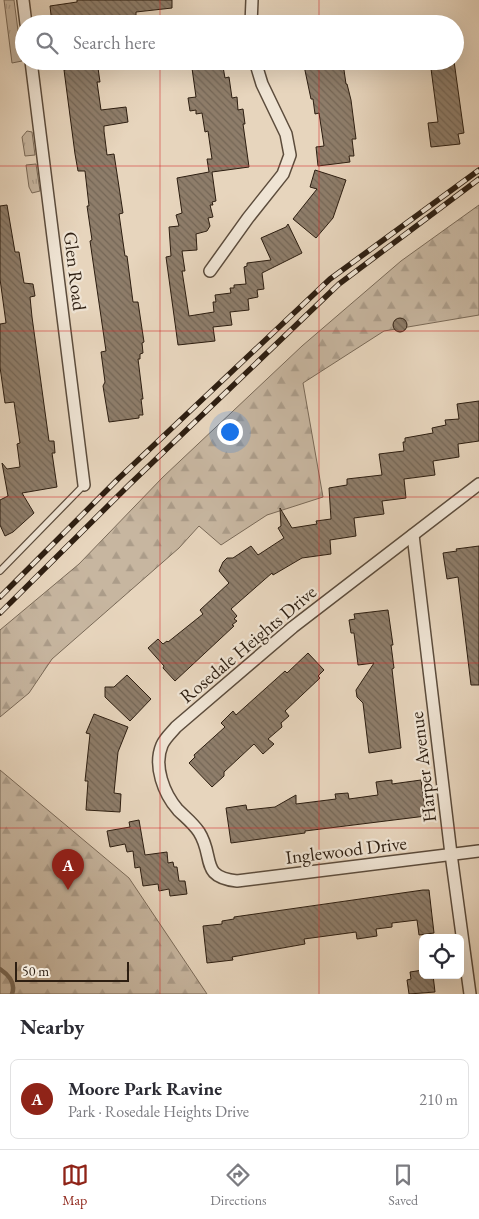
<!DOCTYPE html>
<html lang="en">
<head>
<meta charset="utf-8">
<style>
	body { margin:0; font-family:"EB Garamond",serif; background:#f7f7f7; color:#2b2b33 }
	.controls { position:absolute; right:15px; bottom:15px; display:grid; overflow:hidden; border-radius:8px; box-shadow:0 5px 20px #0002 }
	.controls button { width:45px; height:45px; display:grid; place-items:center; padding:0; border:0; border-bottom:1px solid #e1e1e2; background:#fff; color:#2b2b33; font:25px sans-serif }
	.scale { position:absolute; left:15px; bottom:12px; width:114px; box-sizing:border-box; padding-left:5px; border:2px solid #2d1e11; border-top:0; font-size:14px; line-height:18px; white-space:nowrap; color:#2d1e11; -webkit-text-stroke:4px #efe4d4; paint-order:stroke }
	.you { position:absolute; left:229px; top:431px; width:18px; height:18px; margin:-12px; border:4px solid #fff; border-radius:50%; background:#1a73e8; box-shadow:0 0 0 8px #1a73e833 }
	.badge { display:grid; place-items:center; width:32px; height:32px; border-radius:50%; background:#8f2418; color:#fff; font-size:16px; font-weight:700 }
	.pin { position:absolute; translate:-50% -41px; filter:drop-shadow(0 1px 2px #0008) }
	.pin::after { content:''; position:absolute; top:26px; width:18px; height:15px; background:inherit; clip-path:polygon(0 0,100% 0,50% 100%) }
	.list { margin:0; padding:0; list-style:none }
	h2 { display:flex; justify-content:space-between; align-items:center; height:65px; margin:0; padding:0 20px; font-size:21px }
	h2 small { font-size:16px; font-weight:400; color:#7c7c81 }
	.list li { display:grid; grid-template-columns:32px 1fr auto; gap:15px; align-items:center; box-sizing:border-box; height:80px; margin:0 10px 10px; padding:0 10px; border:1px solid #e1e1e2; border-radius:8px }
	.list b { display:block; font-size:19px; white-space:nowrap }
	.list p { margin:0; font-size:16px; white-space:nowrap; color:#7c7c81 }
	.list em { font-size:16px; font-style:normal; color:#7c7c81 }
	.icon { flex:none; width:28px; height:28px; fill:none; stroke:currentColor; stroke-width:2; stroke-linecap:round; stroke-linejoin:round }
	.map { position:relative; flex:none; width:479px; height:994px; overflow:hidden }
	.search { position:absolute; background:#fff; box-shadow:0 5px 20px #0002; left:15px; right:15px; top:15px; height:55px; display:flex; align-items:center; gap:12px; box-sizing:border-box; padding:0 18px; border-radius:28px; color:#7c7c81; font-size:19px }
	.sheet { height:155px; background:#fff }
	nav { display:flex; justify-content:space-around; align-items:center; box-sizing:border-box; height:70px; border-top:1px solid #e1e1e2; background:#fff; font-size:14px; color:#7c7c81 }
	nav a { display:grid; justify-items:center; gap:2px }
	nav .on { color:#8f2418 }
	.map>svg:first-child { display:block }
	.grass { fill:url(#grass-tufts); stroke:#7a6a58 }
	.forest { fill:url(#forest-firs); stroke:#7a6a58 }
	.lines { fill:none; stroke-linecap:round; stroke-linejoin:round }
	.stream { stroke:#776755; stroke-width:4.5 }
	.building { fill:url(#building-back-hatch); stroke:#2d1e11 }
	.lane-casing { stroke:#5c4c3c; stroke-width:8 }
	.street-casing { stroke:#5c4c3c; stroke-width:14 }
	.lane { stroke:#efe4d4; stroke-width:5.5 }
	.street { stroke:#efe4d4; stroke-width:11 }
	.rail-casing { stroke:#2d1e11; stroke-width:5.5 }
	.rail { stroke:#efe4d4; stroke-width:4; stroke-dasharray:11; stroke-linecap:butt }
	.grid { fill:none; stroke:#d62828; stroke-width:1; stroke-opacity:0.55 }
	.labels { text-anchor:middle; dominant-baseline:central; stroke-width:4.5; stroke-linejoin:round; paint-order:stroke }
	.street-label { font-size:19px; fill:#2d1e11; stroke:#efe4d4 }
</style>
</head>
<body>
<div class="map">
<svg width="479" height="994" viewBox="0 0 479 994">
	<defs>
		<pattern id="grass-tufts" width="24" height="20" patternUnits="userSpaceOnUse" patternTransform="scale(1.25)"><rect width="24" height="20" fill="#c7b6a0"/><path d="M3 7l-1-3M5 7V3M7 7l1-3M15 17l-1-3M17 17v-4M19 17l1-3" fill="none" stroke="#ab9c89"/></pattern>
		<pattern id="forest-firs" width="22" height="20" patternUnits="userSpaceOnUse" patternTransform="scale(1.25)"><rect width="22" height="20" fill="#c7b6a0"/><path d="M5 1l3.5 6h-7zM16 11l3.5 6h-7z" fill="#ab9c89"/></pattern>
		<pattern id="building-back-hatch" width="6" height="6" patternUnits="userSpaceOnUse" patternTransform="scale(1.25)"><rect width="6" height="6" fill="#8e7d6a"/><path d="M-1 5l2 2M0 0l6 6M5-1l2 2" fill="none" stroke="#746656"/></pattern>
	</defs>
	<rect width="100%" height="100%" fill="#e7d5bd"/>
	<filter id="stains"><feTurbulence type="fractalNoise" baseFrequency=".004" numOctaves="4"/><feColorMatrix values="0 0 0 0 .2 0 0 0 0 .09 0 0 0 0 .02 0 0 0 .5 -.17"/></filter>
	<radialGradient id="worn" r=".72"><stop offset=".6" stop-color="#630" stop-opacity="0"/><stop offset="1" stop-color="#630" stop-opacity=".3"/></radialGradient>
	<!-- grass -->
	<g class="grass">
		<path d="M4,0h10l8,61 -10,2z"/>
		<path d="M27,131l5,1 3,23 -10,1 -3,-19z"/>
		<path d="M36,164l4,27 -8,2 -3,-6 -3,-22z"/>
	</g>
	<!-- forest -->
	<g class="forest">
		<path d="M479,205v110l-95,16 -81,52 20,114 -56,18 -46,30 -22,-19 -20,22 -127,111 -23,34 -29,24v-87l79,-66 84,-87 139,-131 99,-85z"/>
		<path d="M0,770l129,108 78,116h-207z"/>
	</g>
	<g class="lines">
		<!-- stream -->
		<path class="stream" d="M0,969c9,6 16,14 12,25"/>
	</g>
	<!-- building -->
	<g class="building">
		<path d="M77,0h95v8l-36,4v4l-40,6 1,2h-45l-2,-18 27,-4z"/>
		<path d="M191,61h31l3,17 4,-1 3,21 5,-1 1,13 5,-1 2,15h-2l6,43 -37,5 4,29 -4,1 1,3h-3l3,12 -5,1 2,8 -3,5 -11,3 1,16 -15,1 3,20h-3l7,45 25,-4 -1,-10h3l-1,-7 16,-2 -1,-5h4v-3l12,-1 -2,-17 3,-1v-3l24,-3 -10,-22 25,-11 2,-3 14,29 -40,20 2,16 -7,1 1,7 -10,2 1,11 -19,2 2,13 -19,2 2,14 -37,4 -12,-88 5,-1 -2,-29 10,-1 -3,-11 6,-2 -5,-35 32,-6 -2,-13h5l-4,-28 -3,1 -3,-19 -6,1v-4l-6,1 -2,-13 8,-1z"/>
		<path d="M303,61h26l1,4 13,-2 3,21h1l4,16 5,39h-4l2,17h-5l1,6 -32,4 -2,-19 8,-1 -5,-33 -4,1 -2,-15h-2z"/>
		<path d="M430,61h24l10,72 -6,1 2,10 -29,3 -3,-24 10,-1z"/>
		<path d="M91,65l1,4 6,-1 2,14h-3l4,28 25,-3 2,15 -24,4v5l3,24 7,-1 9,59 -4,1 6,42h2l6,46h5l6,40 -2,1 1,10 -3,1v5h-2l5,40h-2l2,16h-4v3l-30,4 -6,-36 2,-4 -4,-30 5,-1 -16,-110 2,-1 -5,-34h2l-4,-35h-7l-3,-17 -11,-84z"/>
		<path d="M315,170l31,10 -13,38 -17,20 -23,-19 24,-30 -7,-2z"/>
		<path d="M7,205l8,47h4l5,31 9,1 2,12 -5,1 2,20 17,124h5l1,12h-3l5,34 -35,6 12,20 -21,19 -8,4 -5,-11v-25l8,-4 -6,-33 5,6 13,-2 -3,-23 3,-1 -6,-41 -9,1 -5,-36v-43l6,-1 -6,-44v-73z"/>
		<circle cx="400" cy="325" r="7"/>
		<path d="M479,401v40l-21,3 1,13 -26,4 2,14 -31,4 2,19 -24,3 2,13 -30,4 2,18 -26,4 1,14 -29,4 -29,17 -1,-2 -41,36 6,7 -3,3 3,2 -5,4 2,1 -59,55 -12,-13 1,-2 -16,-18 10,-9 5,5 4,-3 1,1 35,-28 -3,-4 29,-27 -10,-12 4,-9 4,-4h6l18,-12 7,9 26,-17 -6,-10 3,-2 -1,-18 12,20 25,-4 -1,-3 15,-2 -2,-31 18,-3v-6l35,-4 -3,-21 25,-3 -1,-9h2v-4l28,-5 -1,-5 14,-3 -1,-5 14,-1 -2,-15z"/>
		<path d="M479,546v139h-8l-13,-108 -11,2 -4,-26 14,-2 -1,-2z"/>
		<path d="M388,610l5,35h-2l3,23 -2,1 9,79 -32,5 -6,-50 -6,-6 -1,-7 18,-27 -16,2 -4,-32h-3l-2,-13 6,-1 -1,-5z"/>
		<path d="M308,653l16,17 -6,6 2,2 -35,33 4,5 -8,7 1,4 -14,12 6,5 -11,10 -9,-10 -30,28v4l-12,11 -23,-24 6,-6 -1,-2 31,-28 -4,-4 12,-12 3,4 49,-44 2,2z"/>
		<path d="M127,675l24,24 -21,22 -25,-24v-10h9z"/>
		<path d="M94,714l34,13 -10,25 -4,41 7,1 -1,18 -34,-2 2,-29h-3l5,-47 -4,-1z"/>
		<path d="M392,780v4l29,-4 5,36 -121,15v2l-74,10 -5,-35 20,-3 1,5 28,-3 21,-12v9l40,-5 -1,-5 13,-1 1,6 29,-4 -2,-13z"/>
		<path d="M139,820l6,35 22,-3 1,11 5,-1 1,5h3l2,14h6l2,13 -17,2 -1,-7 -10,2 -1,-7 -15,2 -3,-19 -5,1 -2,-17 -6,1 -2,-8 -15,3 -3,-16 23,-4 -1,-5z"/>
		<path d="M423,890h6l5,43 -15,2 -2,-15 -25,3v4l-16,2 1,7 -20,3 -1,-7 -52,7 1,5 -73,13 1,3 -26,3 -4,-37 19,-2v-3l12,-2v-2z"/>
		<path d="M423,970v5h10l2,17 -26,2 -2,-14 4,-1 -1,-7z"/>
	</g>
	<g class="lines">
		<!-- lane casing -->
		<g class="lane-casing">
			<path id="lane" d="M0,571l84,-86"/>
		</g>
		<!-- street casing -->
		<g class="street-casing">
			<g id="street">
				<path d="M23,0l3,24"/>
				<path d="M251,24l1,-24"/>
				<path d="M31,61l53,424"/>
				<path d="M210,271l38,-53 35,-44 7,-19 -4,-21 -24,-50 -7,-23"/>
				<path d="M479,484l-186,143 -117,100c-5,6 -11,11 -14,18 -9,21 2,49 16,65 7,7 15,13 21,22 16,25 0,45 38,49l242,-30"/>
				<path d="M413,535l38,319 19,140"/>
			</g>
		</g>
		<!-- lane -->
		<use href="#lane" class="lane"/>
		<!-- street -->
		<use href="#street" class="street"/>
		<!-- rail casing -->
		<g class="rail-casing">
			<g id="rail">
				<path d="M0,597l118,-118 212,-200 149,-109"/>
				<path d="M0,613l129,-128 210,-201 140,-105"/>
			</g>
		</g>
		<!-- rail -->
		<use href="#rail" class="rail"/>
	</g>
	<!-- grid -->
	<path class="grid" d="M160,0v24M319,0v24M160,61v933M319,61v933M0,166h479M0,331h479M0,497h479M0,663h479M0,828h479"/>
	<g class="labels">
		<!-- street labels -->
		<g class="street-label">
			<text transform="translate(75 271) rotate(83)">Glen Road</text>
			<text transform="translate(248 644) rotate(-40)">Rosedale Heights Drive</text>
			<text transform="translate(423 767) rotate(-97)">Harper Avenue</text>
			<text transform="translate(346 850) rotate(-7)">Inglewood Drive</text>
		</g>
	</g>
	<rect width="100%" height="100%" filter="url(#stains)"/>
	<rect width="100%" height="100%" fill="url(#worn)"/>
</svg>
<div class="controls">
<button><svg class="icon" aria-label="locate" viewBox="0 0 24 24"><circle cx="12" cy="12" r="6"/><path d="M12 2v4M12 18v4M2 12h4M18 12h4"/></svg></button>
</div>
<div class="scale">50 m</div>
<div class="you"></div>
<div class="pin badge" style="left:68px;top:890px">A</div>
<div class="search"><svg class="icon" aria-label="search" viewBox="0 0 24 24"><circle cx="10" cy="10" r="6"/><path d="M15 15l6 6"/></svg>Search here</div>
</div>
<section class="sheet">
<h2>Nearby<small></small></h2>
<ul class="list">
<li><span class="badge">A</span><div><b>Moore Park Ravine</b><p>Park · Rosedale Heights Drive</p></div><em>210 m</em></li>
</ul>
</section>
<nav>
<a class="on"><svg class="icon" aria-label="map" viewBox="0 0 24 24"><path d="M3 6l6-2 6 2 6-2v14l-6 2-6-2-6 2zM9 4v14M15 6v14"/></svg>Map</a>
<a><svg class="icon" aria-label="directions" viewBox="0 0 24 24"><path d="M12 3l9 9-9 9-9-9zM9 14v-3h6M13 9l2 2-2 2"/></svg>Directions</a>
<a><svg class="icon" aria-label="saved" viewBox="0 0 24 24"><path d="M7 4h10v16l-5-4-5 4z"/></svg>Saved</a>
</nav>
</body>
</html>
